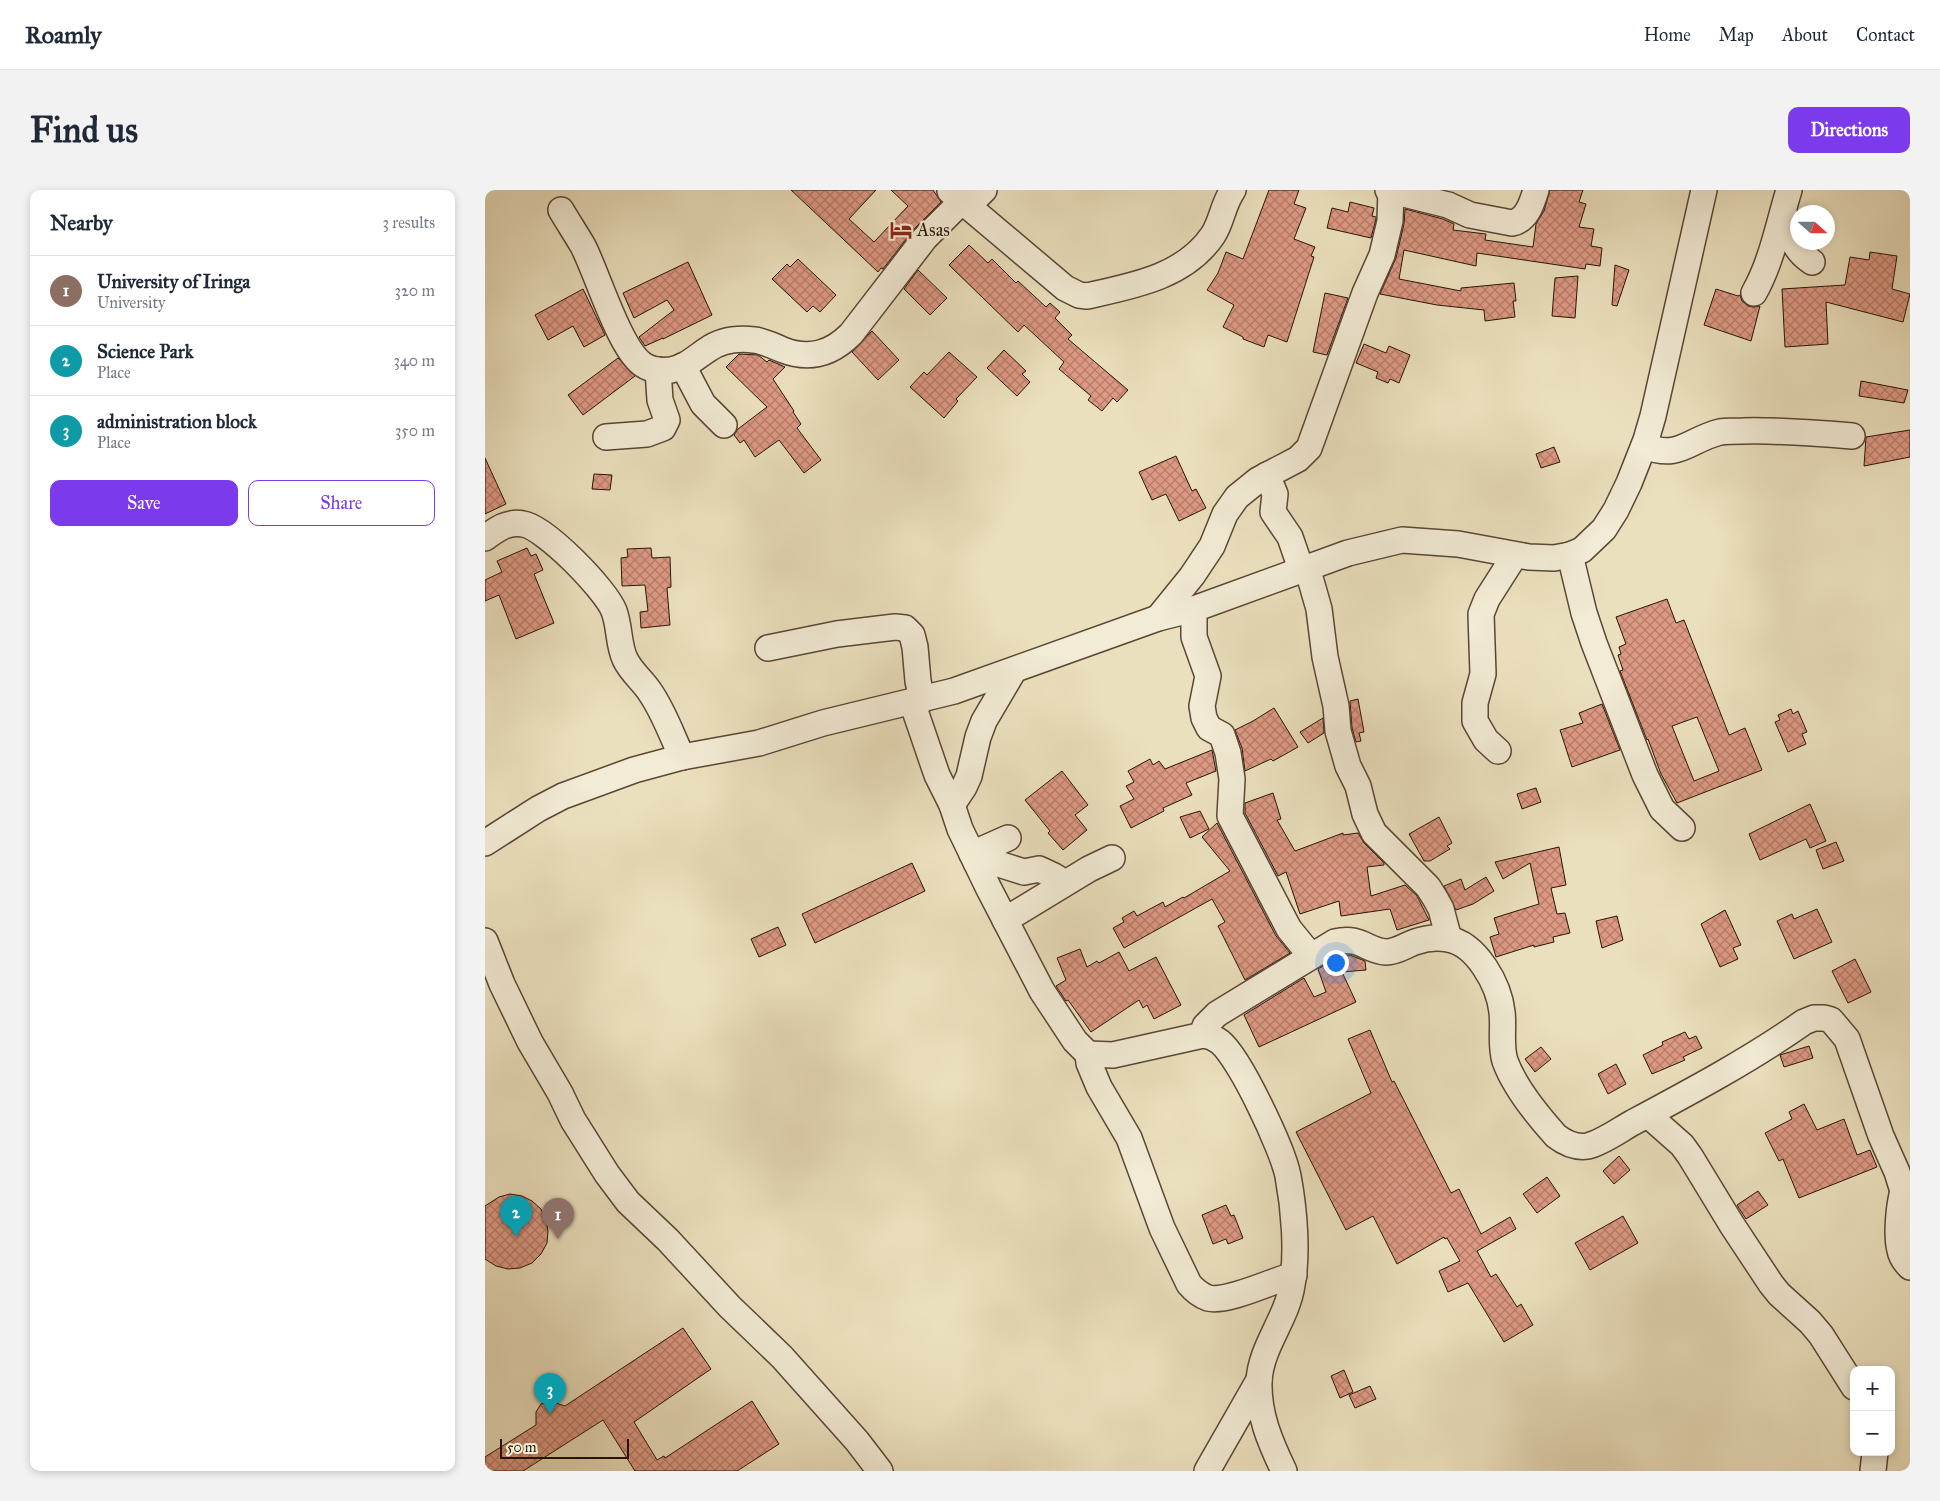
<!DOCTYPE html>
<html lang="en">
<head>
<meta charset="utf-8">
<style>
  body { margin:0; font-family:"IM FELL Great Primer",serif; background:#f2f2f3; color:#1f2937 }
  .controls { position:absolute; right:15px; bottom:15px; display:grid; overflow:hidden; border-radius:10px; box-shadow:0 2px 8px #0003 }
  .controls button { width:45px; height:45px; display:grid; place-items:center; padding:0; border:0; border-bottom:1px solid #e0e1e3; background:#fff; color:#1f2937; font:25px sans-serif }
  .compass { position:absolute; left:1305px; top:15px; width:45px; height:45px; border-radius:50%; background:#fff; box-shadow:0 2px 8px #0003; rotate:111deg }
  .scale { position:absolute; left:15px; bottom:12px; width:129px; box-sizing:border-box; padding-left:5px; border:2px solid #291406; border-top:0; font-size:14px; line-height:18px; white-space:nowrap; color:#291406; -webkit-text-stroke:4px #f2ebd5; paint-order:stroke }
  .you { position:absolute; left:850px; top:772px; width:18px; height:18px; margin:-12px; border:4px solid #fff; border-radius:50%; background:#1a73e8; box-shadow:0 0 0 8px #1a73e833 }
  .badge { display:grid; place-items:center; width:32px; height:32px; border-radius:50%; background:#7c3aed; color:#fff; font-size:16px; font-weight:700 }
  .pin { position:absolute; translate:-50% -41px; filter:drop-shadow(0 1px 2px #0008) }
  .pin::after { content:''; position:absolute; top:26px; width:18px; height:15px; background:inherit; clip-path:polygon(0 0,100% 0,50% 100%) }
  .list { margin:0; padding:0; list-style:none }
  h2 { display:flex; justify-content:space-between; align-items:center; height:65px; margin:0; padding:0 20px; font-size:21px }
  h2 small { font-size:16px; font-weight:400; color:#747a83 }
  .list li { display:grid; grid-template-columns:32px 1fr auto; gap:15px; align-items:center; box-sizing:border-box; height:70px; padding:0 20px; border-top:1px solid #e0e1e3 }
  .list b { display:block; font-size:19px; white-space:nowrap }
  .list p { margin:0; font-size:16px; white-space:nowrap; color:#747a83 }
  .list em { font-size:16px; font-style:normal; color:#747a83 }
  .actions { display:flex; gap:10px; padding:15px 20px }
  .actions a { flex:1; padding:11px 0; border:1px solid #7c3aed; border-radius:10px; text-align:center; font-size:18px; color:#7c3aed }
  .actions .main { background:#7c3aed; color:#fff }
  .map { position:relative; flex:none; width:1425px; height:1281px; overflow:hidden; border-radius:10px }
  header { display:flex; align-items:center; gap:30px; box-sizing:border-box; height:70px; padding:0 25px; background:#fff; border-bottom:1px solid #e0e1e3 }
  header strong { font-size:24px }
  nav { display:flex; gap:28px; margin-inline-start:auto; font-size:18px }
  .intro { display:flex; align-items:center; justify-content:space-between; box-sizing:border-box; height:120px; padding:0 30px }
  h1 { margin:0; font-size:35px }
  .button { padding:12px 22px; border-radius:10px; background:#7c3aed; color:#fff; font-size:18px; font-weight:700 }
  main { display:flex; gap:30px; padding:0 30px }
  aside { flex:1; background:#fff; border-radius:10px; box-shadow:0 2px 8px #0003 }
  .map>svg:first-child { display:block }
  .building { fill:url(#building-cross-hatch); stroke:#291406; fill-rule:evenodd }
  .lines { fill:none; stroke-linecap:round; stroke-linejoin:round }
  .minor-casing { stroke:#5a4734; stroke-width:28 }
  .minor { stroke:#f2ebd5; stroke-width:25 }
  .labels { text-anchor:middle; stroke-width:5; stroke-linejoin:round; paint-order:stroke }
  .poi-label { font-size:18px; fill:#291406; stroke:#f2ebd5; text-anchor:start }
</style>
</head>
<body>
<header>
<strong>Roamly</strong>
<nav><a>Home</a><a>Map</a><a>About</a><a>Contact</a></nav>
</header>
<div class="intro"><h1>Find us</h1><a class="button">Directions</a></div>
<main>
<aside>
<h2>Nearby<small>3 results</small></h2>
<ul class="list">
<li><span class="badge" style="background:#8d6e63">1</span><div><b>University of Iringa</b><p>University</p></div><em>320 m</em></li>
<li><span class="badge" style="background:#0f9aa8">2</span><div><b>Science Park</b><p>Place</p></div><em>340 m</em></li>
<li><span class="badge" style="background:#0f9aa8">3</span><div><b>administration block</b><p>Place</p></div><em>350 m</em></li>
</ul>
<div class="actions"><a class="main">Save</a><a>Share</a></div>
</aside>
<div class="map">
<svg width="1425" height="1281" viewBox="0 0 1425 1281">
  <defs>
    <pattern id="building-cross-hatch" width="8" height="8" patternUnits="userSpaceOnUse" patternTransform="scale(1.25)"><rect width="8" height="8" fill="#de9984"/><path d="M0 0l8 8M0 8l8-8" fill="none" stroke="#b47c6a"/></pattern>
  </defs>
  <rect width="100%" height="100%" fill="#ebe0be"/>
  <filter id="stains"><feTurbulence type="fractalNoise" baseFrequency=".004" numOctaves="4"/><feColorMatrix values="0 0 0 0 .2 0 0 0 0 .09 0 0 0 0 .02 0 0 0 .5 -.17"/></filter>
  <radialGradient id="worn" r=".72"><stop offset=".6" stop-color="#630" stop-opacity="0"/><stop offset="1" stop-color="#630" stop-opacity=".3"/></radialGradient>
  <g class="building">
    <path d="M 306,0 L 391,0 L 364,29 L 389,52 L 423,16 L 406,0 L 448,0 L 456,12 L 429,39 L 398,79 L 396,78 L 393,82 Z"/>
    <path d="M 784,0 L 814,0 L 809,14 L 821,18 L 809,49 L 830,57 L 826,66 L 829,67 L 802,152 L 783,145 L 779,157 L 758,149 L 758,147 L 738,137 L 749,115 L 722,100 L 733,83 L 741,62 L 758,69 Z"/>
    <path d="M 1065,0 L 1098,0 L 1094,12 L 1101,14 L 1094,37 L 1109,39 L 1106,56 L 1117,58 L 1115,76 L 1101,74 L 1100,79 L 992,63 L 991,76 L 919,60 L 914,89 L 976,101 L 976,98 L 1029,93 L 1031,111 L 1028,111 L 1030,127 L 1000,131 L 999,120 L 952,115 L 895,104 L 911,68 L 919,34 L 920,19 L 958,29 L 969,34 L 968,40 L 1001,44 L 1000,50 L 1048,57 L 1051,34 L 1059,21 Z"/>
    <path d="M 865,12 L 889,18 L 887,26 L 891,27 L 891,29 L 886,48 L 842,38 L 847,18 L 863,22 Z"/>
    <path d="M 484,55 L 503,73 L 507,69 L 531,93 L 533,91 L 561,117 L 565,113 L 575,122 L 570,128 L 587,145 L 583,149 L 643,200 L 632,212 L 628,208 L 617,221 L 603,210 L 606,206 L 574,179 L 579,172 L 539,135 L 533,142 L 464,75 Z"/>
    <path d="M 1385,62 L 1412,66 L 1407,99 L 1425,104 L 1418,132 L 1341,112 L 1343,154 L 1300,157 L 1297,99 L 1360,95 L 1365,67 L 1384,70 Z"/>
    <path d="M 313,69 L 351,105 L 335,122 L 328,116 L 322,122 L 287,89 L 302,74 L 305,77 Z"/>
    <path d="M 203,72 L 227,125 L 178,149 L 178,148 L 160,156 L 154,147 L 189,120 L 182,110 L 149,128 L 138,103 Z"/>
    <path d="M 1130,75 L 1144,80 L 1132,116 L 1127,115 Z"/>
    <path d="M 433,80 L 462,108 L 445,125 L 419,99 Z"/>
    <path d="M 1093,86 L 1090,128 L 1067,126 L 1070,88 Z"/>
    <path d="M 98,99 L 120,145 L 99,157 L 88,136 L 63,150 L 50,125 Z"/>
    <path d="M 1231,99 L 1253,106 L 1255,105 L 1257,111 L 1263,116 L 1269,117 L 1275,116 L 1266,151 L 1219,135 Z"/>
    <path d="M 840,103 L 863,108 L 842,165 L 828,162 Z"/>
    <path d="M 387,141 L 414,170 L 393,190 L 367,162 Z"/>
    <path d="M 879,154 L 901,163 L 904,156 L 925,165 L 914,193 L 905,189 L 903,193 L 891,188 L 893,182 L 871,173 Z"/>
    <path d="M 519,160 L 541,181 L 537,184 L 545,192 L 532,206 L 502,178 Z"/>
    <path d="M 464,162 L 492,187 L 471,209 L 473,211 L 459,228 L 425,197 L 439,182 L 442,185 Z"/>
    <path d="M 254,164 L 273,165 L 282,172 L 284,170 L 300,177 L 288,189 L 309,221 L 308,222 L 316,234 L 312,238 L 336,270 L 319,283 L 294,250 L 270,267 L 259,250 L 255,253 L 249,245 L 253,239 L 282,217 L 241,177 Z"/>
    <path d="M 133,168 L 150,186 L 98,225 L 83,205 Z"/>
    <path d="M 1376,191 L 1423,200 L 1419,213 L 1374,206 Z"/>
    <path d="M 1425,240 L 1425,267 L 1379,276 L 1381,247 Z"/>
    <path d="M 1069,257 L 1075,272 L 1056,278 L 1051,264 Z"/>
    <path d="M 691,266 L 707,301 L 711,299 L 721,318 L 694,331 L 681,304 L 667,310 L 654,282 Z"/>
    <path d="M 0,268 L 21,314 L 0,324 Z"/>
    <path d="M 109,284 L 127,285 L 125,300 L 107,299 Z"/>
    <path d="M 42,358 L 46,366 L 51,364 L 58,380 L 49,384 L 69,433 L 31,449 L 14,405 L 0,411 L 0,390 L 17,382 L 12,371 Z"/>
    <path d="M 166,358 L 167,368 L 185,367 L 186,397 L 182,398 L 185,435 L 156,438 L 155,422 L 163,421 L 160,395 L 137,396 L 136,368 L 143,367 L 142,359 Z"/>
    <path d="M 1182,409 L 1191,433 L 1199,430 L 1244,545 L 1260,538 L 1277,580 L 1192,613 L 1176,584 L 1163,549 L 1162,550 L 1135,481 L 1138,480 L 1133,465 L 1136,464 L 1134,457 L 1141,454 L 1131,427 ZM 1212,527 L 1234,581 L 1209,591 L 1187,536 Z"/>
    <path d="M 873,509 L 879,542 L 874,543 L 876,551 L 871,552 L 867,538 L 865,511 Z"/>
    <path d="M 1117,514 L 1135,560 L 1087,577 L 1075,540 L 1098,533 L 1094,523 Z"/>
    <path d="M 789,518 L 813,557 L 788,571 L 786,569 L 760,581 L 757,558 L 750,540 L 768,531 Z"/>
    <path d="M 1306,519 L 1308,524 L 1313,521 L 1322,542 L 1317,544 L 1321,554 L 1303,562 L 1290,532 L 1295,530 L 1293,525 Z"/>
    <path d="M 838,528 L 839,543 L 823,553 L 815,542 Z"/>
    <path d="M 727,560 L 731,581 L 701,593 L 707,605 L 678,618 L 679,621 L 646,638 L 635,616 L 649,609 L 641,596 L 649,592 L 643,581 L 665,569 L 668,575 L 674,571 L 680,579 Z"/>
    <path d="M 577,581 L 603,615 L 590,625 L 602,640 L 578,660 L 563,643 L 565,641 L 540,610 Z"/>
    <path d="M 1051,598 L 1056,612 L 1037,619 L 1032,604 Z"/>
    <path d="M 788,603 L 796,629 L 792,630 L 810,661 L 858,643 L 858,645 L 873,643 L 879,653 L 899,673 L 899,675 L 882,677 L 886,706 L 920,695 L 932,706 L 944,730 L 912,740 L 905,719 L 856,726 L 854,711 L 815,724 L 801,682 L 793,686 L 760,623 L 760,613 Z"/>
    <path d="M 1325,614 L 1341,651 L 1325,658 L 1321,649 L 1275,670 L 1264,644 Z"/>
    <path d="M 715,621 L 724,639 L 705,648 L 695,627 Z"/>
    <path d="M 954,627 L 967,653 L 962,656 L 965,659 L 945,671 L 939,671 L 924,644 Z"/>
    <path d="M 732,633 L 791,746 L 805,763 L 760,790 L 733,736 L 740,732 L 727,709 L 639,758 L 628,738 L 639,732 L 637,728 L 649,721 L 652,726 L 678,712 L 680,717 L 698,707 L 699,708 L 745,681 L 717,647 Z"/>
    <path d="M 1351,652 L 1359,671 L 1338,679 L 1331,660 Z"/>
    <path d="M 1074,657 L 1081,695 L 1066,698 L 1072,724 L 1080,723 L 1085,743 L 1068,747 L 1069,752 L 1049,757 L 1049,755 L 1011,767 L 1005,747 L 1014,744 L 1009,728 L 1054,714 L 1045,673 L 1018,689 L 1010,672 Z"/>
    <path d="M 427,673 L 440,701 L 330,753 L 317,724 Z"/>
    <path d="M 1001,687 L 1009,701 L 988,714 L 971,720 L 959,696 L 976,689 L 980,700 Z"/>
    <path d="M 1332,719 L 1347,752 L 1309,769 L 1292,731 L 1307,724 L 1309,729 Z"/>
    <path d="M 1240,720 L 1256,755 L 1248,758 L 1253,769 L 1235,777 L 1216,734 Z"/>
    <path d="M 1132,726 L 1138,750 L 1117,758 L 1111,731 Z"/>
    <path d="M 293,737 L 301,755 L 274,767 L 266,749 Z"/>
    <path d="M 595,759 L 602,777 L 612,771 L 614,773 L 634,762 L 644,781 L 671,767 L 696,815 L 669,829 L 662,815 L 658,818 L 654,810 L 606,842 L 583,810 L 581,811 L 571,796 L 581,790 L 572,768 Z"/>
    <path d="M 865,765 L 880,771 L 881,780 L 857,782 L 871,812 L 774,857 L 759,825 L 819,788 L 829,807 L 841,802 L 833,779 L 855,766 Z"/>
    <path d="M 1370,769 L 1386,802 L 1363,813 L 1347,781 Z"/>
    <path d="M 885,840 L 907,892 L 909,891 L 966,1003 L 974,999 L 996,1044 L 1025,1027 L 1031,1039 L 992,1061 L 1006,1087 L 1011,1084 L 1032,1117 L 1036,1114 L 1048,1135 L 1019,1152 L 983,1093 L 963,1102 L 954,1081 L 975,1071 L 962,1048 L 960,1049 L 959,1047 L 912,1074 L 888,1026 L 861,1040 L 811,942 L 886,903 L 863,849 Z"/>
    <path d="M 1200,842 L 1204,849 L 1211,846 L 1217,858 L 1198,867 L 1200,870 L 1167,884 L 1158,865 L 1178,855 L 1177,852 Z"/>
    <path d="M 1324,856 L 1328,868 L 1299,877 L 1295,865 Z"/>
    <path d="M 1056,857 L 1066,869 L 1050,882 L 1040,869 Z"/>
    <path d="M 1131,874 L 1141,894 L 1123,904 L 1113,884 Z"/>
    <path d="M 1319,914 L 1332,940 L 1359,929 L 1372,965 L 1385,960 L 1392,977 L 1314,1008 L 1298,969 L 1294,971 L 1280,943 L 1307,929 L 1304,922 Z"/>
    <path d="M 1134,966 L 1145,980 L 1129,994 L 1118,981 Z"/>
    <path d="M 1062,987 L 1075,1006 L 1052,1023 L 1038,1004 Z"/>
    <path d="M 1273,1001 L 1283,1015 L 1261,1029 L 1252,1015 Z"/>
    <path d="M 25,1004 L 37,1006 L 47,1011 L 56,1019 L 61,1030 L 63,1041 L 62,1053 L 56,1064 L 47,1073 L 35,1078 L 23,1079 L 11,1076 L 0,1069 L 0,1016 L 14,1007 Z"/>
    <path d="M 741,1015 L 746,1026 L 749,1025 L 758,1048 L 743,1054 L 741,1049 L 728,1054 L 717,1025 Z"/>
    <path d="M 1138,1026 L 1153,1053 L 1105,1080 L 1090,1053 Z"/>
    <path d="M 198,1138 L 226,1179 L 149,1232 L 172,1270 L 179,1266 L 180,1268 L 267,1211 L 294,1254 L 252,1281 L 150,1281 L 118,1230 L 38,1281 L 0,1281 L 0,1267 L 51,1235 L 51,1222 L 56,1214 L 65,1211 L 80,1216 Z"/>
    <path d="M 859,1180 L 868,1202 L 855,1208 L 846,1186 Z"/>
    <path d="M 885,1196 L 891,1209 L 870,1218 L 864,1205 Z"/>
  </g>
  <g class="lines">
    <g class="minor-casing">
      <g id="minor">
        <path d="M 903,0 L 963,15 L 985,25 L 1027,33 C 1042,30 1047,13 1051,0"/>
        <path d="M 465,1 L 580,98 L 594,105 L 602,106 C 647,96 700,87 728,45 C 737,31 738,14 748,0"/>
        <path d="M 483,16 L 499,0"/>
        <path d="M 76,20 C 83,32 91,44 98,56 C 112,83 134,157 157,174 C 165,180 177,181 186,180 C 201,177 210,168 222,160 C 236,150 252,148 269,150 C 279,151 288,156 298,160 C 324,170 346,164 366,144 L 440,48 L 477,11"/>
        <path d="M 1299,22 C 1305,43 1307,59 1327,72"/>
        <path d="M 1269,103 C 1287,71 1293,36 1304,0"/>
        <path d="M 198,176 L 218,214 L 239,235"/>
        <path d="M 121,247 L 162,244 L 178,238 L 182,230 L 175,210 L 173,180"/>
        <path d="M 1159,256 C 1195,270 1203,250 1235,242 C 1243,241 1251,241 1258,241 C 1294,240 1331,243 1367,246"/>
        <path d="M 782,285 L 790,304 L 788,322 L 805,347 L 816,379"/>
        <path d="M 0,348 C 12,339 23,331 38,334 C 60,337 121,400 129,421 C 135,437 133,454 140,469 C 146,482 158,491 165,502 C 179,522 187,546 197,567"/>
        <path d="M 1085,365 L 1099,423 L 1109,453 L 1160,585 L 1177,619 L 1197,638"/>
        <path d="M 822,377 L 834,419 L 840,467 L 851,516 L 853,541 L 863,576 L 873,596 L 880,624 L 889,643 L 943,697 L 950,708 L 956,719 L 964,749"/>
        <path d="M 709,419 L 709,447 L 723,486 L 717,516 L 719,528 L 724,538 L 737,545 L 743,563 L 747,589 L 745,626 L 804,739 L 826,766"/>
        <path d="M 673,428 L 707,386 L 727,356 L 740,324 L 752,307 L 773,290 L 813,269 L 824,258 L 880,103 L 897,65 L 905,31 L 906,0"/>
        <path d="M 283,458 L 352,444 L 410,437 L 420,438 L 427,445 L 430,457 L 433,491 L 437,510"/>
        <path d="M 427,512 L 452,585 L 467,615 L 475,639 L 503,697 L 557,801 L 590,851 L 603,864 L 628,865 L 718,845 C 725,846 730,848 735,852 C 755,868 798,960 803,986 C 809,1018 813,1063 807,1095 C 802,1129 776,1156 774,1191 C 773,1224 785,1252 799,1281"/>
        <path d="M 1013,561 L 1001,550 L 990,531 L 990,513 L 998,484 L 996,424 L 1002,409 L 1030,365"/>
        <path d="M 467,615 L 479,597 L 484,586 L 493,547 L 499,531 L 529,480"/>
        <path d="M 0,653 L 53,619 L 78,606 L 149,580 L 197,567 L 274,553 L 338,533 L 469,501 L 673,428 L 709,419 L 863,363 L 917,350 L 973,354 L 1044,367 L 1069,368 L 1085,365 L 1097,360 L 1119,339 L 1131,320 L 1144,293 L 1161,250 L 1168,226 L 1219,0"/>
        <path d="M 487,664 L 523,648"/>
        <path d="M 491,672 L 504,671 L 539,682 L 554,679 L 569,686 L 580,693"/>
        <path d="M 520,730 L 604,679 L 627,668"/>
        <path d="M 0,751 L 17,794 L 45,852 L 75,903 L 88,930 L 122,984 L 143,1012 L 183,1050 L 245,1117 L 297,1167 L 372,1251 L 395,1281"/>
        <path d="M 718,845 L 720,836 L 732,824 L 850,752 C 877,746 881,761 901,762 C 912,762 921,755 930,752 C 941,748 952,747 963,749 C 992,754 1014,795 1017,822 C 1019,838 1015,855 1020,871 C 1029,896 1053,926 1071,946 C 1080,953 1090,958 1103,956 C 1118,952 1133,941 1147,933 C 1205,902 1265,870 1319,832 L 1329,828 L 1339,828 L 1346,830 L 1362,849 L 1396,946 L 1412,982 L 1418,1001 L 1425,1006"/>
        <path d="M 603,864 L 604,873 L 614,897 L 644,948 L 677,1038 L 704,1094 C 709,1100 715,1105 723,1108 C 743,1113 788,1090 809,1085"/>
        <path d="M 1163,925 L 1197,955 L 1205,966 L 1247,1035 L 1286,1094 L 1294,1104 L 1325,1132 L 1336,1145 L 1369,1197"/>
        <path d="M 1418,1001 C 1414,1015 1411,1046 1415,1060 C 1416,1067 1420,1072 1425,1077"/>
        <path d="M 722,1281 L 774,1190"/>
        <path d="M 1388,1281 L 1390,1262"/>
      </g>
    </g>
    <use href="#minor" class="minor"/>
  </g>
  <defs>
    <g id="hotel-bare" transform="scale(1.725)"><path d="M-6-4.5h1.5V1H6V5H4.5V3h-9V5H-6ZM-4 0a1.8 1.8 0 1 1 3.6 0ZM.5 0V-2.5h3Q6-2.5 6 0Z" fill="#8f2418" stroke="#f2ebd5" stroke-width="2.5" paint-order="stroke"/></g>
  </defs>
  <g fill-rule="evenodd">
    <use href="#hotel-bare" x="416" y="40"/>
  </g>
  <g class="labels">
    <g class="poi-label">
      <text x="432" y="46">Asas</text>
    </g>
  </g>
  <rect width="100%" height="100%" filter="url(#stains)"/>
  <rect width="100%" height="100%" fill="url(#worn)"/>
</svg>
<div class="controls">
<button>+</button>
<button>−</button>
</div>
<svg class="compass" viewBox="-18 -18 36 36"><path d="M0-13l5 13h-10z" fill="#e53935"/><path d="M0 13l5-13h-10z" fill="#747a83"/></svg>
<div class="scale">50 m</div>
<div class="you"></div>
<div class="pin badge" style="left:73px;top:1049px;background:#8d6e63">1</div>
<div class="pin badge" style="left:31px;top:1047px;background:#0f9aa8">2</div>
<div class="pin badge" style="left:65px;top:1224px;background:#0f9aa8">3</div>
</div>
</main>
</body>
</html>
